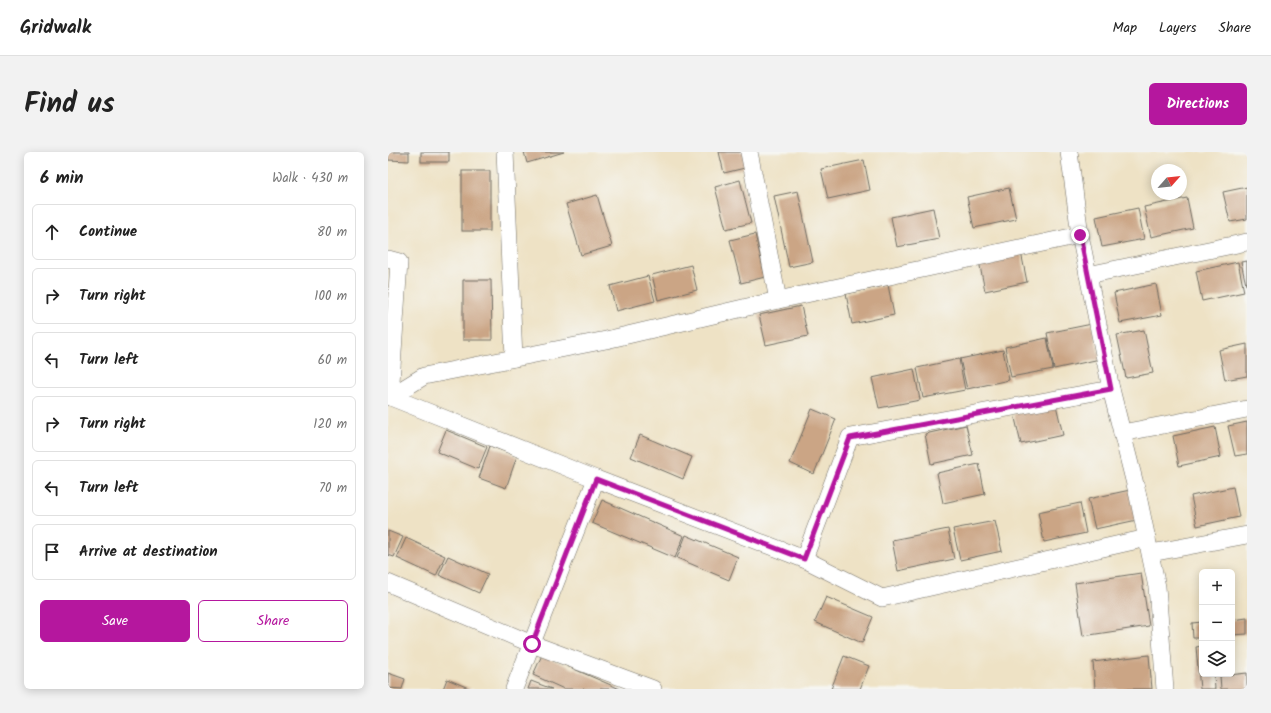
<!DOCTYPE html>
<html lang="en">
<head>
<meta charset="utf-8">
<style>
  body { margin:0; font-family:Kalam,sans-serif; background:#f2f2f2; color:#222 }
  .controls { position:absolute; right:12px; bottom:12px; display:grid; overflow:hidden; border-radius:6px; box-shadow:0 2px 10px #0003 }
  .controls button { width:36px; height:36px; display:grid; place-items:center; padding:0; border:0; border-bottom:1px solid #e0e0e0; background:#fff; color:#222; font:20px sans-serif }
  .compass { position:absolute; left:763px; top:12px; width:36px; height:36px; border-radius:50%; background:#fff; box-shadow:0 2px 10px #0003; rotate:63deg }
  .stop { position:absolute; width:12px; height:12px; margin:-9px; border:3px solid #b5179e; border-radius:50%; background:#fff }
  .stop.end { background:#b5179e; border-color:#fff; box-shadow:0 1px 4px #0008 }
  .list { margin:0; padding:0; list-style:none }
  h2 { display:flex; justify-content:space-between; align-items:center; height:52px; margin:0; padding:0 16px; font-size:17px }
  h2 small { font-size:13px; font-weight:400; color:#767676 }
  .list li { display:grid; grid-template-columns:26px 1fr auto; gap:12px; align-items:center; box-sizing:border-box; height:56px; margin:0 8px 8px; padding:0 8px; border:1px solid #e0e0e0; border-radius:6px }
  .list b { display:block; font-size:15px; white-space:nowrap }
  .list em { font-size:13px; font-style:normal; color:#767676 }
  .actions { display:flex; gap:8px; padding:12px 16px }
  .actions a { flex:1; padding:9px 0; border:1px solid #b5179e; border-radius:6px; text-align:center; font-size:14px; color:#b5179e }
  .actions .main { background:#b5179e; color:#fff }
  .icon { flex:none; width:22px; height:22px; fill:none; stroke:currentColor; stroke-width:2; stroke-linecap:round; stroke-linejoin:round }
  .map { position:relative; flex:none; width:859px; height:537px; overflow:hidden; border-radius:6px }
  header { display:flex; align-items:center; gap:24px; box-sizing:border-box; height:56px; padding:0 20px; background:#fff; border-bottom:1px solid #e0e0e0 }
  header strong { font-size:19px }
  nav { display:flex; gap:22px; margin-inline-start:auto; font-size:14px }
  .intro { display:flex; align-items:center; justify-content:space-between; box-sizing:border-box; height:96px; padding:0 24px }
  h1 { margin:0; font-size:28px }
  .button { padding:10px 18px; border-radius:6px; background:#b5179e; color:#fff; font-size:14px; font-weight:700 }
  main { display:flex; gap:24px; padding:0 24px }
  aside { flex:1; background:#fff; border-radius:6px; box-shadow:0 2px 10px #0003 }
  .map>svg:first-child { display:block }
  .building { fill:#cba585 }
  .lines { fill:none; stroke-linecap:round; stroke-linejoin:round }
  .minor-casing { stroke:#6f6b61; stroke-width:18 }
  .minor { stroke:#fff; stroke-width:17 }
  .route { stroke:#b5179e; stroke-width:5 }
</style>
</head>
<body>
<header>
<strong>Gridwalk</strong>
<nav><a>Map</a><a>Layers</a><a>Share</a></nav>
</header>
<div class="intro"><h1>Find us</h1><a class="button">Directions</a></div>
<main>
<aside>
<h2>6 min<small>Walk · 430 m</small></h2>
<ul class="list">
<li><svg class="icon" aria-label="ahead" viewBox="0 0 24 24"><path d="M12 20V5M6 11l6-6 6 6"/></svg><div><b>Continue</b></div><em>80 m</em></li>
<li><svg class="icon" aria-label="right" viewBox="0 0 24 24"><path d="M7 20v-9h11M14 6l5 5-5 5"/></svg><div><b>Turn right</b></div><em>100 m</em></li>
<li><svg class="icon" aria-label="left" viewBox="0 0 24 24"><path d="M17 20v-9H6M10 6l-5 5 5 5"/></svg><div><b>Turn left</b></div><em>60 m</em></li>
<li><svg class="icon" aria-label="right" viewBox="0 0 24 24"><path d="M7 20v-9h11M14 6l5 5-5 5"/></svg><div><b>Turn right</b></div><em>120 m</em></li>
<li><svg class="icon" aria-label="left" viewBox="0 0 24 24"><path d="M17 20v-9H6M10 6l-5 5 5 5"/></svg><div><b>Turn left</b></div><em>70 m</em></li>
<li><svg class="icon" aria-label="arrive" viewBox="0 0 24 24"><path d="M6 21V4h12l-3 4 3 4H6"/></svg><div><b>Arrive at destination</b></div></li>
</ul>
<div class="actions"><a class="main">Save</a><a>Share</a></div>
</aside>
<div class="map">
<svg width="859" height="537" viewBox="0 0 859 537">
  <rect width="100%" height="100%" fill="#f6f6f2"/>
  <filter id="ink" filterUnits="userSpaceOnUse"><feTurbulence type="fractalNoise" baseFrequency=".025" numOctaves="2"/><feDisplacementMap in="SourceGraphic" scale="8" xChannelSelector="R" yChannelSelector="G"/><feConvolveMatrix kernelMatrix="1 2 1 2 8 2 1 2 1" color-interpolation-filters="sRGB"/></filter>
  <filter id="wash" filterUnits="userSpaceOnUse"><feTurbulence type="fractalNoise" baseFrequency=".012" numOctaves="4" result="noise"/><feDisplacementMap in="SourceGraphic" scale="16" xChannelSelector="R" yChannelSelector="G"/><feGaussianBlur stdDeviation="0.9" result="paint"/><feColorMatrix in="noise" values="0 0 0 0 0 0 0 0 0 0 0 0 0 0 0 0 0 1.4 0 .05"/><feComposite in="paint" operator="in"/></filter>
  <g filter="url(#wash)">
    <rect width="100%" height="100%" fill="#eee2c5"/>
    <g id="blocks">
      <g class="building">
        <path d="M 0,0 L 21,0 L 21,9 L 0,8 Z"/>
        <rect x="33" y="0" width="28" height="10"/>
        <path d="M 136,0 L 176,0 L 139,11 Z"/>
        <path d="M 331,0 L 357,0 L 361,15 L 336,21 Z"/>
        <path d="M 476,8 L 482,38 L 440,47 L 433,17 Z"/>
        <rect x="74" y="19" width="28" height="60"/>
        <path d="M 352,28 L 363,71 L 338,77 L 327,35 Z"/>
        <path d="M 859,35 L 859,67 L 842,70 L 835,40 Z"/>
        <path d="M 621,36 L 628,67 L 586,76 L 579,45 Z"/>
        <path d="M 410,39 L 425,110 L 401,115 L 386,44 Z"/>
        <path d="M 209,43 L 224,94 L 193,103 L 178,52 Z"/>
        <path d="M 799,46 L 805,76 L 763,85 L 756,55 Z"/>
        <path d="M 545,56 L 551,87 L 509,95 L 503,65 Z"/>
        <path d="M 750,56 L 756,87 L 714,95 L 708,65 Z"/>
        <path d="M 367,82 L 377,125 L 353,131 L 342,88 Z"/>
        <path d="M 633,100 L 639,130 L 597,139 L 591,109 Z"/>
        <path d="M 859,109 L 859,133 L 858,133 L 853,110 Z"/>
        <path d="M 850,110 L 856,140 L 814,149 L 808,119 Z"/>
        <path d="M 303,113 L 309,138 L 270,148 L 264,123 Z"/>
        <path d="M 260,124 L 267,149 L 228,159 L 222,134 Z"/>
        <path d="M 75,128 L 103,128 L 104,188 L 75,188 Z"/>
        <path d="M 768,132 L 774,163 L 732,171 L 726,141 Z"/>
        <path d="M 500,133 L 506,163 L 464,172 L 458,142 Z"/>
        <path d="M 413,154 L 420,184 L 378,193 L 371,163 Z"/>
        <path d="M 704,172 L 712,207 L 666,217 L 659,181 Z"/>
        <path d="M 756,178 L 765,221 L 738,226 L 729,183 Z"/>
        <path d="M 659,186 L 665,217 L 623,225 L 617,195 Z"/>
        <path d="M 859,192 L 859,224 L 837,228 L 831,198 Z"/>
        <path d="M 615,198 L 621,228 L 579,237 L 572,207 Z"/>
        <path d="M 571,207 L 577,238 L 535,246 L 529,216 Z"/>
        <path d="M 526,217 L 532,248 L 491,256 L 484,226 Z"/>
        <path d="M 668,253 L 675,283 L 633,292 L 626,262 Z"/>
        <path d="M 424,257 L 448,267 L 426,322 L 402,311 Z"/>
        <path d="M 859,270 L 859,302 L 847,304 L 840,274 Z"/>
        <path d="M 578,273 L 585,303 L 543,312 L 537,282 Z"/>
        <path d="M 827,275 L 833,305 L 791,314 L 785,284 Z"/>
        <path d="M 58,278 L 99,295 L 90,317 L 49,300 Z"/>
        <path d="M 252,283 L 304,305 L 295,327 L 243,305 Z"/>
        <path d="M 102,294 L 129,304 L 118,336 L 91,326 Z"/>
        <path d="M 591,312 L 597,342 L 555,351 L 549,321 Z"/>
        <path d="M 845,335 L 851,365 L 809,374 L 803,344 Z"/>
        <path d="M 742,338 L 749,368 L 707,377 L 700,347 Z"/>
        <path d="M 214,348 L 296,384 L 287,406 L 204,371 Z"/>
        <path d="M 692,351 L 698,381 L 656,390 L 650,360 Z"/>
        <path d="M 607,369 L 614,399 L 572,408 L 565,377 Z"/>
        <path d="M 560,377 L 566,407 L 510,419 L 504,388 Z"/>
        <path d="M 0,379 L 15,385 L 6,405 L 0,403 Z"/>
        <path d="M 298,383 L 350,405 L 341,428 L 289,406 Z"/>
        <path d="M 18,386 L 57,404 L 48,424 L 9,406 Z"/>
        <path d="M 60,404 L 100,422 L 91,441 L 51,423 Z"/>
        <path d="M 753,421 L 761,474 L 695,484 L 687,431 Z"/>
        <path d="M 438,445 L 485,465 L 474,491 L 427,470 Z"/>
        <path d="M 859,466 L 859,482 L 844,483 L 844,468 Z"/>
        <path d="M 814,470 L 814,486 L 805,486 L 804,471 Z"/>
        <path d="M 814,494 L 814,522 L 826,522 L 827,537 L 812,537 L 808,495 Z"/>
        <path d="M 154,503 L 195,521 L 232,537 L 176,537 L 145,523 Z"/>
        <path d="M 761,503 L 764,537 L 707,537 L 705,510 Z"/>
        <path d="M 456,504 L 481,514 L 472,537 L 443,537 Z"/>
        <path d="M 0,521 L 17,527 L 14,537 L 0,536 Z"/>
        <path d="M 859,521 L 859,537 L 833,537 L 832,524 Z"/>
        <path d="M 59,527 L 83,537 L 55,537 Z"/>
        <path d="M 143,529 L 164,537 L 140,537 Z"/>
      </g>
    </g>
  </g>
  <g filter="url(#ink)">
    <use href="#blocks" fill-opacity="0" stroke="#6f6b61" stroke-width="1"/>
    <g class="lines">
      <g class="minor-casing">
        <g id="minor">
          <path d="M 117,0 L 126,206"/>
          <path d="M 361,0 L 390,148"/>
          <path d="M 681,0 L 692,83 L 723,237 L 750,344 L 769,435 L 777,537"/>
          <path d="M 0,107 L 11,110 L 2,245"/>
          <path d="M 700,123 L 859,90"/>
          <path d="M 0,244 L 208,327 L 126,537"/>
          <path d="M 2,245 L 36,224 L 218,188 L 390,148 L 692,83"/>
          <path d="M 734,281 L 859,257"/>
          <path d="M 208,327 L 416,407 L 462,285 L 723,237"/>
          <path d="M 763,401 L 859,383"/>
          <path d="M 416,407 L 494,446 L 759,386"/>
          <path d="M 0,431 L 144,492 L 265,537"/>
        </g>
      </g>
      <use href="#minor" class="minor"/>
    </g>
  </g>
  <g class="lines" filter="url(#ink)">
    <path class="route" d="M 144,492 L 208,327 L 416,407 L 462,286 L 723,237 L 692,83"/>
  </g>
</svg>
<div class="controls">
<button>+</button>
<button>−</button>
<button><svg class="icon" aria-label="layers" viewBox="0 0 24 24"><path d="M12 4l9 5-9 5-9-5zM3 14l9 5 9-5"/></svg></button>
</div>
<svg class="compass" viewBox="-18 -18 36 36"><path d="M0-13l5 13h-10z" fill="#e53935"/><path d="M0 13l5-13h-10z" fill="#767676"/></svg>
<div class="stop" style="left:144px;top:492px"></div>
<div class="stop end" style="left:692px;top:83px"></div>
</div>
</main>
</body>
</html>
